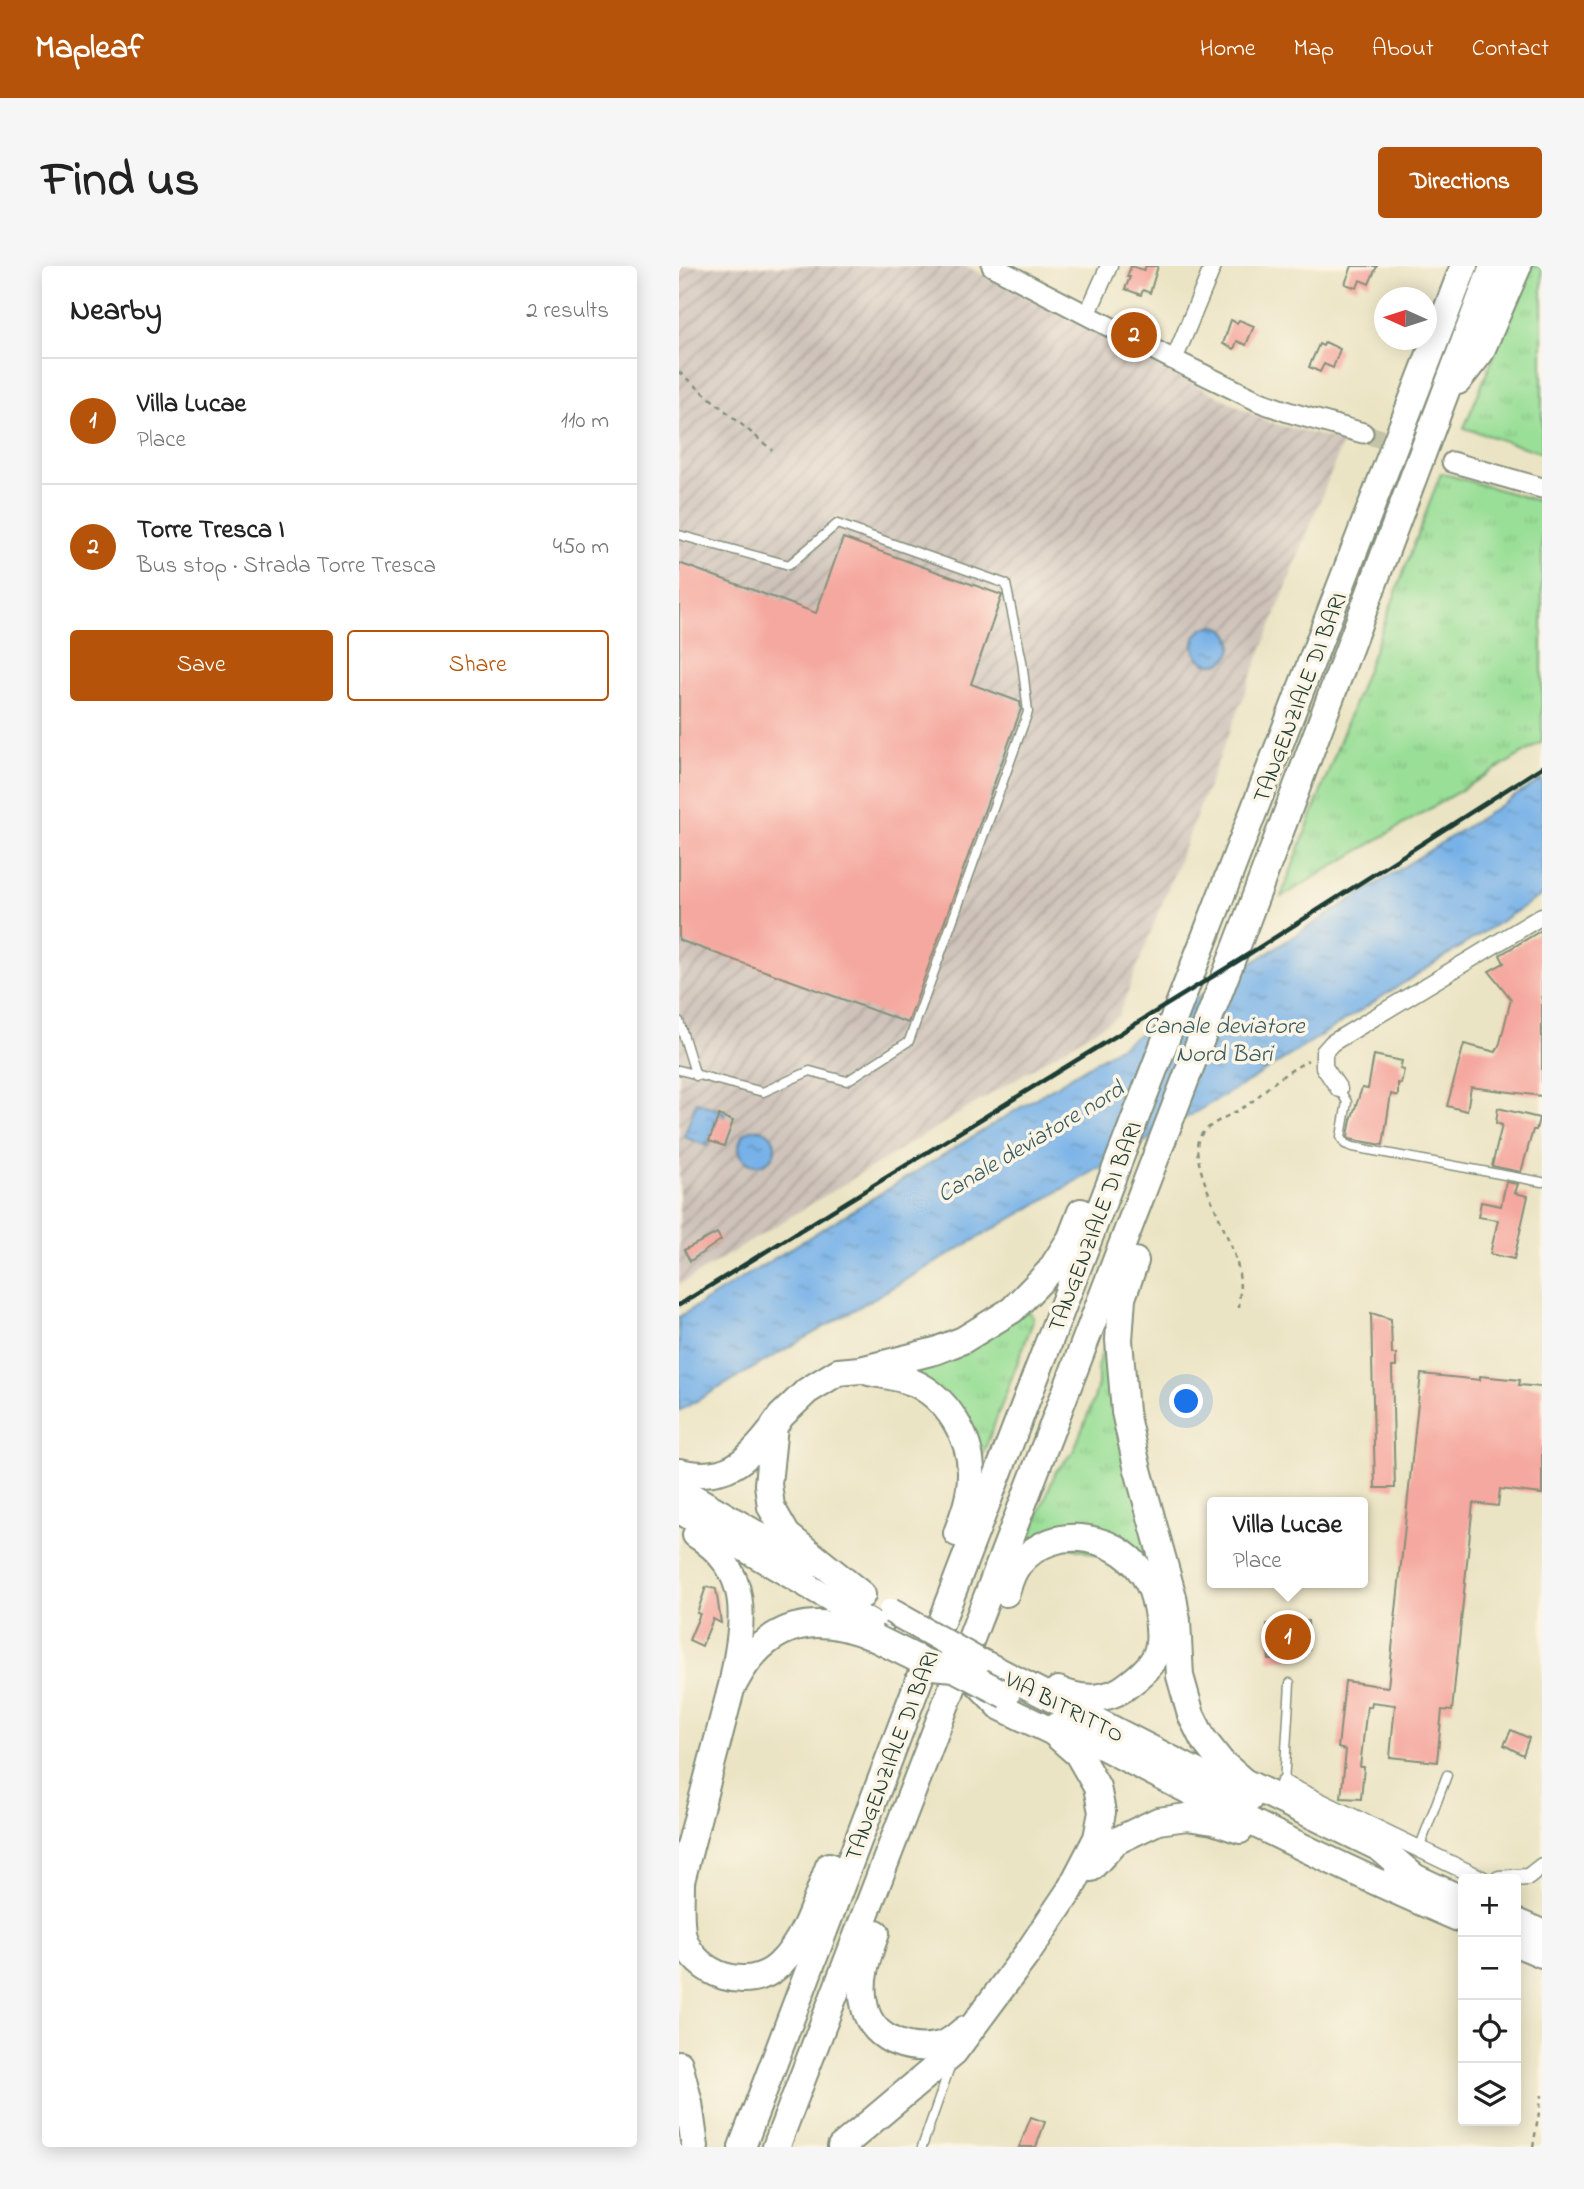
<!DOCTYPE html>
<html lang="en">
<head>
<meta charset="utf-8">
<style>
  body { margin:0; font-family:"Indie Flower",sans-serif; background:#f6f6f6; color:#222 }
  .controls { position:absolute; right:21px; bottom:21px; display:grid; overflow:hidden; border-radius:7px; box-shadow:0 4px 18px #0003 }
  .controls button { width:63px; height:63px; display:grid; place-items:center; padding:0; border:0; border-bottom:2px solid #e0e0e0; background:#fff; color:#222; font:35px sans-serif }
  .compass { position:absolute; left:695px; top:21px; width:63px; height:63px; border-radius:50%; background:#fff; box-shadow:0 4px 18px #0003; rotate:273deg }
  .you { position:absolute; left:508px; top:1136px; width:24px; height:24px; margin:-18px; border:5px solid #fff; border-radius:50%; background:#1a73e8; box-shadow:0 0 0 10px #1a73e833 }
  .badge { display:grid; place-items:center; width:46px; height:46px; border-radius:50%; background:#b45309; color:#fff; font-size:23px; font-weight:700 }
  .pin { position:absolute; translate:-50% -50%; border:4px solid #fff; box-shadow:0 2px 7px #0006 }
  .popup { position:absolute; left:528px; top:1231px; width:161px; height:91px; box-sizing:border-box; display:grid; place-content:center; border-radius:7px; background:#fff; filter:drop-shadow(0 2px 5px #0005); font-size:23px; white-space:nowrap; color:#767676 }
  .popup b { font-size:26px; color:#222 }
  .popup::after { content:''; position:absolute; left:50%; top:100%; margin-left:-14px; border:14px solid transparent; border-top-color:#fff }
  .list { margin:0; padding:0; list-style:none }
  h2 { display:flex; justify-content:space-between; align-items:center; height:91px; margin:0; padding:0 28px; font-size:30px }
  h2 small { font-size:23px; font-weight:400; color:#767676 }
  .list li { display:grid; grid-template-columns:46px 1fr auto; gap:21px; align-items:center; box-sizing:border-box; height:126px; padding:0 28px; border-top:2px solid #e0e0e0 }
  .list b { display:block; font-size:26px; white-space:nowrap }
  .list p { margin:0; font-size:23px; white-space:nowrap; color:#767676 }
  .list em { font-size:23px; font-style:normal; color:#767676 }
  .actions { display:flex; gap:14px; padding:21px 28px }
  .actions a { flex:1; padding:16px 0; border:2px solid #b45309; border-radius:7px; text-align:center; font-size:24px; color:#b45309 }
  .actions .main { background:#b45309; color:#fff }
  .icon { flex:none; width:38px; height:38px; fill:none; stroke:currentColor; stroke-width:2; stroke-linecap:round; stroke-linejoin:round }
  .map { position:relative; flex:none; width:863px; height:1881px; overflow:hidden; border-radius:7px }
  header { display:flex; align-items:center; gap:42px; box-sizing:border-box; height:98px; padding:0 35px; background:#b45309; color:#fff }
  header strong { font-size:33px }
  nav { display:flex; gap:38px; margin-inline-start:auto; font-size:24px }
  .intro { display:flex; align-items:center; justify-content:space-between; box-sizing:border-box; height:168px; padding:0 42px }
  h1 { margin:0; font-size:49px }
  .button { padding:18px 32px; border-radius:7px; background:#b45309; color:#fff; font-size:24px; font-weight:700 }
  main { display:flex; gap:42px; padding:0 42px }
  aside { flex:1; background:#fff; border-radius:7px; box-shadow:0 4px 18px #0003 }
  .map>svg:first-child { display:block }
  .industrial { fill:url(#industrial-furrows) }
  .grass { fill:url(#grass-tufts); stroke:#5c8e66; stroke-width:2 }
  .water { fill:url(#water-ripples); stroke:#4a778e; stroke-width:2 }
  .building { fill:#f5a89f }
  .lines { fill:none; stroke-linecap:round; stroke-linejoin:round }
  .tertiary-tunnel { stroke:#c2c3a7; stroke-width:19; stroke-dasharray:19 10; stroke-linecap:butt }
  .service-casing { stroke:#85907c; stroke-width:11 }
  .minor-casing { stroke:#85907c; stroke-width:19 }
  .tertiary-casing { stroke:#85907c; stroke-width:23 }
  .primary-casing { stroke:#85907c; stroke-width:28 }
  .trunk-casing { stroke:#85907c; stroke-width:30 }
  .path { stroke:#85907c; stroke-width:2.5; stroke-dasharray:5 5; stroke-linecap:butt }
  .service { stroke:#fff; stroke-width:8 }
  .minor { stroke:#fff; stroke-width:16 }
  .tertiary { stroke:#fff; stroke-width:19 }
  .primary { stroke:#fff; stroke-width:24 }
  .trunk { stroke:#fff; stroke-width:26 }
  .rail { stroke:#1f3d34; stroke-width:4.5 }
  .primary-bridge-casing { stroke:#85907c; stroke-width:28; stroke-linecap:butt }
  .trunk-bridge-casing { stroke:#85907c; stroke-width:30; stroke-linecap:butt }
  .primary-bridge { stroke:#fff; stroke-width:24 }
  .trunk-bridge { stroke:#fff; stroke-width:26 }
  .labels { text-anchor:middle; stroke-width:7; stroke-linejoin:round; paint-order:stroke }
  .street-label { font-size:23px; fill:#1f3d34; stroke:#fcf5e5 }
  .water-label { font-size:24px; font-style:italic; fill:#355a61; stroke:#fcf5e5 }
</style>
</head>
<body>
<header>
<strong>Mapleaf</strong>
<nav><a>Home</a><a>Map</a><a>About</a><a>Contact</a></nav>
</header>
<div class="intro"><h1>Find us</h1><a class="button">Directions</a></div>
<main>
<aside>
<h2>Nearby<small>2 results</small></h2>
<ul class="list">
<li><span class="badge">1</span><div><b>Villa Lucae</b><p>Place</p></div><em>110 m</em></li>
<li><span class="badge">2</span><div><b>Torre Tresca I</b><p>Bus stop · Strada Torre Tresca</p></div><em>450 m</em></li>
</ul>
<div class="actions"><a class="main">Save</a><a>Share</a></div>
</aside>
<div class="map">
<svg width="863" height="1881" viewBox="0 0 863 1881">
  <defs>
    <pattern id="industrial-furrows" width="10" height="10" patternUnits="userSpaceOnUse" patternTransform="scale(1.75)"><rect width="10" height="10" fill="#cec2b9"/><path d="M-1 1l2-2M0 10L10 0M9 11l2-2" fill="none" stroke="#a79f97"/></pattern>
    <pattern id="grass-tufts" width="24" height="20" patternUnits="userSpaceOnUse" patternTransform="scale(1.75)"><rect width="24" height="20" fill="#9adf97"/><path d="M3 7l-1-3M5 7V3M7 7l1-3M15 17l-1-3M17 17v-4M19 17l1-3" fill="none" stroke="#84c083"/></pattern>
    <pattern id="water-ripples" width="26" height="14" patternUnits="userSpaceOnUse" patternTransform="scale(1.75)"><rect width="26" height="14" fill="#76b1e8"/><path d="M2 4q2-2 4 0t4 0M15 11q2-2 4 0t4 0" fill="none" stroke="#6091bd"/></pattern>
  </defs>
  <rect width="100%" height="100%" fill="#fcf5e5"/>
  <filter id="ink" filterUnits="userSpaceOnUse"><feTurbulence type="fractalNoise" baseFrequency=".0143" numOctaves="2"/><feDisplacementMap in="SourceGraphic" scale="14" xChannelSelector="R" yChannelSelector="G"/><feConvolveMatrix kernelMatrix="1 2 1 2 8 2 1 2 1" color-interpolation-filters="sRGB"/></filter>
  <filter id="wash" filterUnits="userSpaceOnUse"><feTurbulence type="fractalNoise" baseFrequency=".00686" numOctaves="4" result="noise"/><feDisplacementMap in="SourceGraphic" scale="28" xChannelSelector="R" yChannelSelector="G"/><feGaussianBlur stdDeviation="1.57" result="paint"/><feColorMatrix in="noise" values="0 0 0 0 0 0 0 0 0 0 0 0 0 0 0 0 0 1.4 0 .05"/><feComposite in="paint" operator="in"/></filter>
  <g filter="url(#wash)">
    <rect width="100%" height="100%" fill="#ebe4c4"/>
    <path class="industrial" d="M 0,0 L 287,0 L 589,156 L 664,176 L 439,750 L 0,1019 Z"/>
    <g class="grass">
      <path d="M 852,0 L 863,0 L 863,187 L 785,162 Z"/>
      <path d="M 762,207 L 863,236 L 863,476 L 602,631 Z"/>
      <path d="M 350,1045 L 354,1052 L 353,1058 L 301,1196 L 238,1109 L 236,1102 Z"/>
      <path d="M 431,1066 L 480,1313 L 470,1302 L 351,1271 L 377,1205 L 394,1186 L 415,1133 L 419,1118 L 419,1098 Z"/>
    </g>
    <g class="water">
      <circle cx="534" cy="379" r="19"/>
      <path d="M 863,513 L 863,629 L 572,814 L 0,1145 L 0,1051 L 445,778 Z"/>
      <path d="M 17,836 L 46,846 L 45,851 L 40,850 L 28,880 L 5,871 Z"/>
      <circle cx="78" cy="881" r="18"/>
    </g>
    <g id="blocks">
      <g class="building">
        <path d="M 452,0 L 465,4 L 467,0 L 479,0 L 471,27 L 464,24 L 462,29 L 446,23 L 451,11 L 448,11 Z"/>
        <path d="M 673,0 L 698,0 L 690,18 L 681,14 L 678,22 L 666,18 Z"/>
        <path d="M 552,54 L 558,57 L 560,54 L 575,60 L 567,79 L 558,75 L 555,83 L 544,78 Z"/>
        <path d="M 646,76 L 661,83 L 654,102 L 645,98 L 641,106 L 630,101 L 640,78 L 644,80 Z"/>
        <path d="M 164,272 L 323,329 L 292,418 L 341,436 L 342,443 L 229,757 L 0,674 L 0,297 L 137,347 Z"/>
        <path d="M 863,664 L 863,830 L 792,821 L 788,845 L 768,840 L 785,778 L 817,786 L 821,777 L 832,733 L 810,705 L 825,697 L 821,689 Z"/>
        <path d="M 695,789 L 723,795 L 721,803 L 725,804 L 722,818 L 719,817 L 719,830 L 712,828 L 704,879 L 670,873 L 669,870 L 672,854 L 683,822 L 689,823 Z"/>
        <path d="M 819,842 L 860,852 L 857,864 L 854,864 L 842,906 L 813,900 L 823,859 L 817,857 Z"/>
        <path d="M 40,849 L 54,855 L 45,880 L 30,875 Z"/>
        <path d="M 827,916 L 839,918 L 836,927 L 849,930 L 835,993 L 811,988 L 819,954 L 799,951 L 802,936 L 822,940 Z"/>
        <path d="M 38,967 L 42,974 L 11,995 L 5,984 Z"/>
        <path d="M 692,1047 L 712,1053 L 713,1088 L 717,1088 L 717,1101 L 713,1101 L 716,1222 L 696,1222 Z"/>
        <path d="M 742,1108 L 801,1114 L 801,1110 L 841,1114 L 840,1119 L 863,1121 L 863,1228 L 821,1223 L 819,1240 L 794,1237 L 773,1445 L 763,1444 L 758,1496 L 711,1491 L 716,1439 L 693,1436 L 692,1441 L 688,1440 L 681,1501 L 685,1501 L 682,1533 L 662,1532 L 667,1484 L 659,1482 L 666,1415 L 709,1421 Z"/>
        <path d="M 27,1321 L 37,1323 L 42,1357 L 34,1353 L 23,1380 L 10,1374 L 21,1348 L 18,1347 Z"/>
        <path d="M 616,1351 L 616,1356 L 629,1355 L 630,1384 L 621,1385 L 615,1393 L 590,1394 L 588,1358 L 595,1358 L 595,1352 Z"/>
        <path d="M 832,1464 L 850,1472 L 844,1489 L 825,1479 Z"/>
        <path d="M 352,1851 L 366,1856 L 357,1881 L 340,1881 Z"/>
      </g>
    </g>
  </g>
  <g filter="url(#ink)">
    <use href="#blocks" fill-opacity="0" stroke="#85907c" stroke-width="2"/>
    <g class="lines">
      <path class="tertiary-tunnel" d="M 684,167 L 773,196"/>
      <g class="service-casing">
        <g id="service">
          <path d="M 0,269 L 110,299 L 158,258 L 327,318 L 343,395 L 349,446 L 230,775 L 168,815 L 131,805 L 84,826 L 0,804"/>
          <path d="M 0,755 L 17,810"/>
          <path d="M 660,823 L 668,836 L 662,871 L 666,878 L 674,881 L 863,916"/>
          <path d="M 605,1518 L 611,1417"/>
          <path d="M 740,1583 L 768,1509"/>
          <path d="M 243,1881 L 272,1798"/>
        </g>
      </g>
      <g class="minor-casing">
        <g id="minor">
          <path d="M 408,49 L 430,0"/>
          <path d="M 495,94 L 534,0"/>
          <path d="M 660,823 L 645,801 L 645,786 L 653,777 L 863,650"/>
          <path d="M 605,1518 L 803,1613"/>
          <path d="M 820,1613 L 849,1611 L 863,1600"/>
        </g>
      </g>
      <g class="tertiary-casing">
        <g id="tertiary">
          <path d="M 313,0 L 495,94 L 581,136 L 609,146 L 684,167"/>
          <path d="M 773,196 L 863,222"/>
        </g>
      </g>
      <g class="primary-casing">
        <g id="primary">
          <path d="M 0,1205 C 47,1216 68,1196 95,1160"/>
          <path d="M 0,1222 L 132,1299"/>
          <path d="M 0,1245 L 201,1362"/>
          <path d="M 16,1269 C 77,1307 63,1360 52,1420"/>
        </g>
      </g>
      <g class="trunk-casing">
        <g id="trunk">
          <path d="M 779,115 L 801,87 L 839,0"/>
          <path d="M 456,995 L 443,1032 L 440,1074 L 446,1146 L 458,1200 L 494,1331 L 498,1355 L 501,1410 L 512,1449 L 524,1473 L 542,1496 L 565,1516 L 701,1582 L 735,1611"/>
          <path d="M 190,1106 C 204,1109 220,1111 233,1116 C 267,1130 293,1172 292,1209 C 292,1230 285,1248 278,1267"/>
          <path d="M 327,1327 C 330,1317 333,1305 340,1298 C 375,1255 444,1268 469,1316 C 475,1327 477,1338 479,1351 C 480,1361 482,1373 479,1383 C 476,1398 461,1410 449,1419 C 430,1435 401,1435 379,1424"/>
          <path d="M 183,1329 L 108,1269 L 92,1241 L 89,1218 L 95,1160 L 102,1150 L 128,1125 L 159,1106 L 181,1104 L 256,1085 L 284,1074 L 333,1044 L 371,1005 L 392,972 L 402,946"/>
          <path d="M 300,1395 L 570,1533"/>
          <path d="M 381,1458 C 513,1527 647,1596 784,1654"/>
          <path d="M 412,1602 L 437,1575 L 479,1555 L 508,1551 L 534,1555 L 561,1564"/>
          <path d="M 718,1603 L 784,1634"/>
          <path d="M 2,1617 C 2,1635 0,1654 4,1671 C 16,1709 69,1728 100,1699 C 127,1673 137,1634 150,1600"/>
          <path d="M 0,1623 L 52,1423 C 57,1414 62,1404 69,1395 C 103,1350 149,1351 196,1372"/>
          <path d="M 837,1656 L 863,1667"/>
          <path d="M 197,1667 C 188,1691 179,1716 186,1742 C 194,1776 237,1789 267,1777 C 274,1774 280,1768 285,1764"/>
          <path d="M 837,1677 L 863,1688"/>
          <path d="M 0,1798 L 10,1837 L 16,1881"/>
          <path d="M 63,1881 L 268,1340 L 785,0"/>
          <path d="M 97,1881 L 567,656 L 814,0"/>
          <path d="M 162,1881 L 275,1786 L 350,1685 L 391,1624 L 418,1572 L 423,1546 L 418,1521 L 399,1488 L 374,1466 L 322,1441 L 298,1416"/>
        </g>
      </g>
      <g class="path">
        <path d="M 0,106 L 93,184"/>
        <path d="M 560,1042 C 561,1025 562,1010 557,994 C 550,968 509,895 520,872 C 527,858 555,848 568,839 C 579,832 587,822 597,815 C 607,807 618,801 629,794"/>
        <path d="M 854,1881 L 863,1829"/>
      </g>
      <use href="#service" class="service"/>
      <use href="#minor" class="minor"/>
      <use href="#tertiary" class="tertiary"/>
      <use href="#primary" class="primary"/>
      <use href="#trunk" class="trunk"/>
      <path class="rail" d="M 0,1039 L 562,693 L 863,501"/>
      <g class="primary-bridge-casing">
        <path id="primary-bridge" d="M 212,1345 L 300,1395"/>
      </g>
      <g class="trunk-bridge-casing">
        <path id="trunk-bridge" d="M 196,1372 L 253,1400 L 275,1402 L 327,1429"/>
      </g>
      <use href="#primary-bridge" class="primary-bridge"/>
      <use href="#trunk-bridge" class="trunk-bridge"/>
    </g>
  </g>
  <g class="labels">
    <g class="street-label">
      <text transform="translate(620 431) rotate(-69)" y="8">TANGENZIALE DI BARI</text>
      <text transform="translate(415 960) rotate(-69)" y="8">TANGENZIALE DI BARI</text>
      <text transform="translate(386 1440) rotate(27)" y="8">VIA BITRITTO</text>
      <text transform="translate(212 1489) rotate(-69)" y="8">TANGENZIALE DI BARI</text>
    </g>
    <g class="water-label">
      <text x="545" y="767">Canale deviatore<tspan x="545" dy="28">Nord Bari</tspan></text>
      <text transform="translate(351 875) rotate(-31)" y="8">Canale deviatore nord</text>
    </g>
  </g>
</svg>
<div class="controls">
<button>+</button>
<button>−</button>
<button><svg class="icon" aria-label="locate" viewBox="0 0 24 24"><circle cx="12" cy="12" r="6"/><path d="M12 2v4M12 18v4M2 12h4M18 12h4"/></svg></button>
<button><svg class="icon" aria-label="layers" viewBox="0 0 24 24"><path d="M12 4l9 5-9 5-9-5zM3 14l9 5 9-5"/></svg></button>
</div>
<svg class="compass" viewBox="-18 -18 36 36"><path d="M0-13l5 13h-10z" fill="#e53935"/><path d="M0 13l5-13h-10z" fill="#767676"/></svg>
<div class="you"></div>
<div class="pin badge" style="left:609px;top:1371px">1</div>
<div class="popup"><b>Villa Lucae</b>Place</div>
<div class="pin badge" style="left:455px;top:69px">2</div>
</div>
</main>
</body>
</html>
